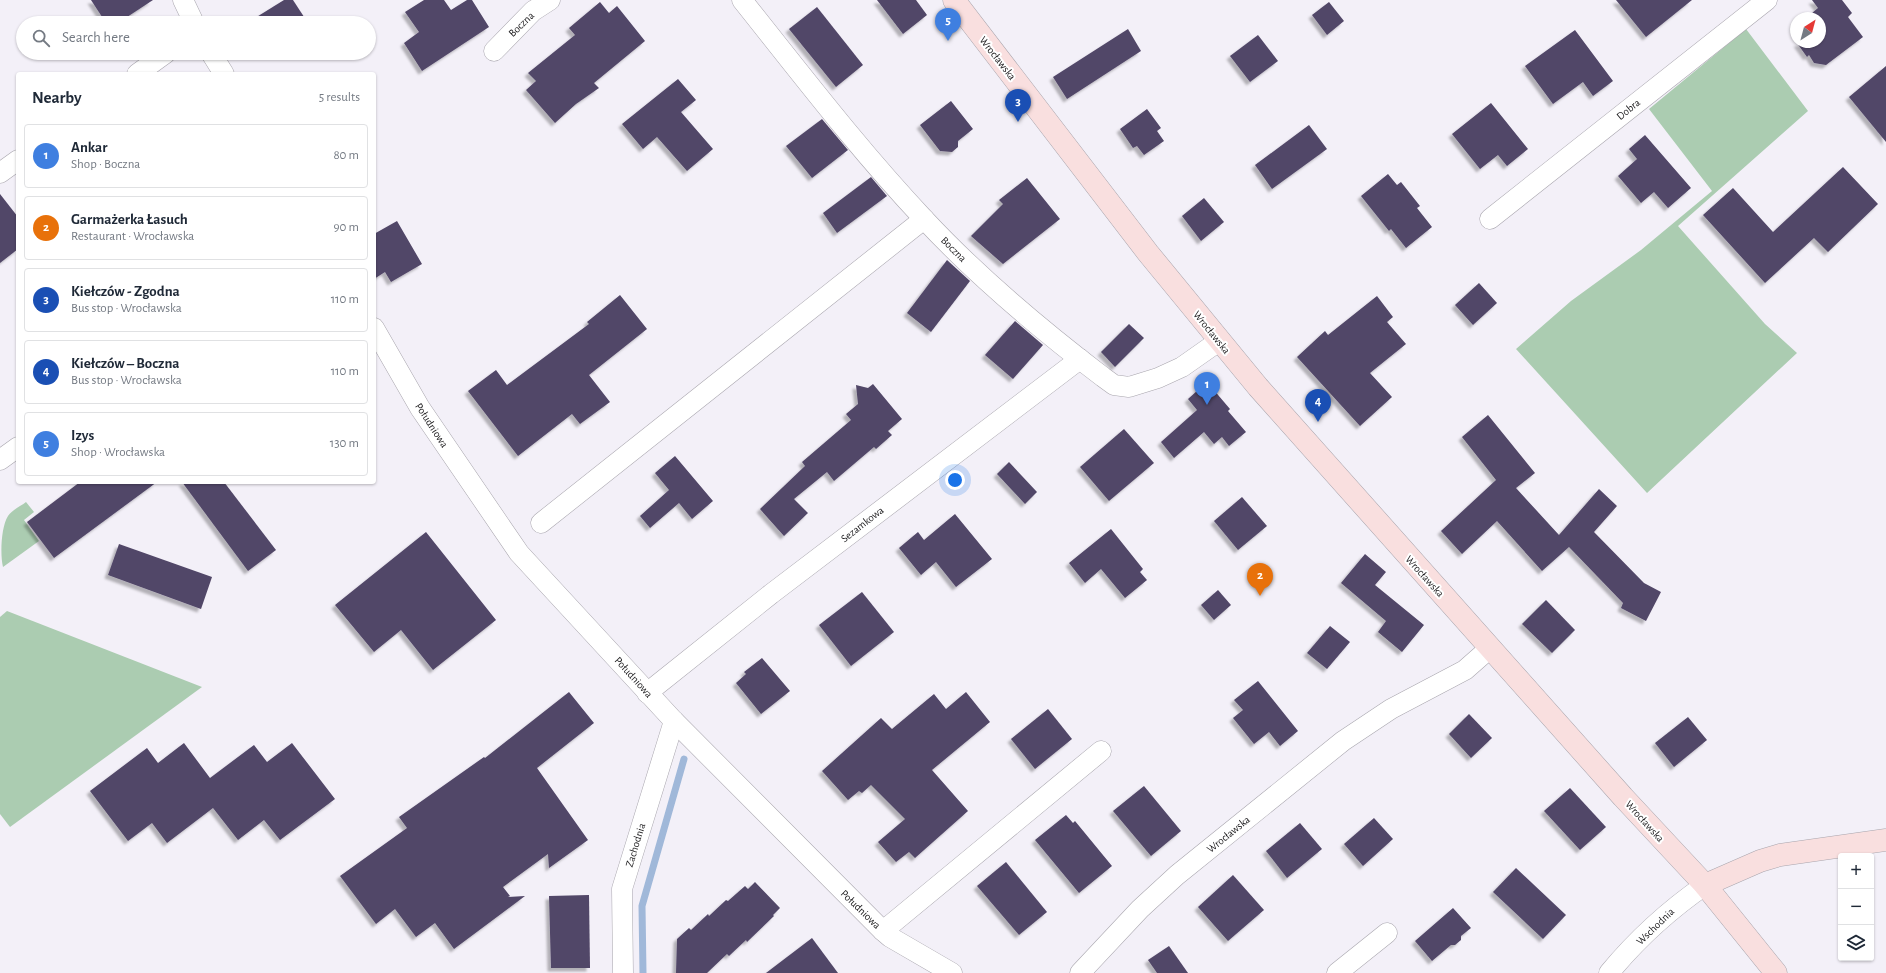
<!DOCTYPE html>
<html lang="en">
<head>
<meta charset="utf-8">
<style>
  body { margin:0; font-family:"Alegreya Sans",sans-serif; background:#f6f6f7; color:#1f2937 }
  .controls { position:absolute; right:12px; bottom:12px; display:grid; overflow:hidden; border-radius:4px; box-shadow:0 1px 3px #0004 }
  .controls button { width:36px; height:36px; display:grid; place-items:center; padding:0; border:0; border-bottom:1px solid #e0e1e3; background:#fff; color:#1f2937; font:20px sans-serif }
  .compass { position:absolute; left:1790px; top:12px; width:36px; height:36px; border-radius:50%; background:#fff; box-shadow:0 1px 3px #0004; rotate:36deg }
  .you { position:absolute; left:955px; top:480px; width:14px; height:14px; margin:-10px; border:3px solid #fff; border-radius:50%; background:#1a73e8; box-shadow:0 0 0 6px #1a73e833 }
  .badge { display:grid; place-items:center; width:26px; height:26px; border-radius:50%; background:#db2777; color:#fff; font-size:13px; font-weight:700 }
  .pin { position:absolute; translate:-50% -33px; filter:drop-shadow(0 1px 2px #0008) }
  .pin::after { content:''; position:absolute; top:21px; width:14px; height:12px; background:inherit; clip-path:polygon(0 0,100% 0,50% 100%) }
  .list { margin:0; padding:0; list-style:none }
  h2 { display:flex; justify-content:space-between; align-items:center; height:52px; margin:0; padding:0 16px; font-size:17px }
  h2 small { font-size:13px; font-weight:400; color:#747a83 }
  .list li { display:grid; grid-template-columns:26px 1fr auto; gap:12px; align-items:center; box-sizing:border-box; height:64px; margin:0 8px 8px; padding:0 8px; border:1px solid #e0e1e3; border-radius:4px }
  .list b { display:block; font-size:15px; white-space:nowrap }
  .list p { margin:0; font-size:13px; white-space:nowrap; color:#747a83 }
  .list em { font-size:13px; font-style:normal; color:#747a83 }
  .icon { flex:none; width:22px; height:22px; fill:none; stroke:currentColor; stroke-width:2; stroke-linecap:round; stroke-linejoin:round }
  .map { position:relative; flex:none; width:1886px; height:973px; overflow:hidden }
  .search { position:absolute; background:#fff; box-shadow:0 1px 3px #0004; left:16px; top:16px; width:360px; height:44px; display:flex; align-items:center; gap:10px; box-sizing:border-box; padding:0 14px; border-radius:22px; color:#747a83; font-size:15px }
  .panel { position:absolute; background:#fff; box-shadow:0 1px 3px #0004; left:16px; top:72px; width:360px; height:412px; border-radius:4px }
  .map>svg:first-child { display:block }
  .green { fill:#abccb1 }
  .lines { fill:none; stroke-linecap:round; stroke-linejoin:round }
  .stream { stroke:#a0b8d9; stroke-width:7 }
  .building { fill:#514667; filter:url(#shadow) }
  .street-casing { stroke:#a8a5ad; stroke-width:21 }
  .secondary-casing { stroke:#a8a5ad; stroke-width:23 }
  .street { stroke:#fff; stroke-width:20 }
  .secondary { stroke:#f9dfdf; stroke-width:22 }
  .labels { text-anchor:middle; stroke-width:4; stroke-linejoin:round; paint-order:stroke }
  .street-label { font-size:11px; fill:#1b1a1c; stroke:#fff }
</style>
</head>
<body>
<div class="map">
<svg width="1886" height="973" viewBox="0 0 1886 973">
  <defs>
    <filter id="shadow"><feDropShadow dx="-3.5" dy="3.5" stdDeviation="1" flood-color="#0004"/></filter>
  </defs>
  <rect width="100%" height="100%" fill="#f3f0f8"/>
  <g class="green">
    <path d="M 1746,29 L 1808,111 L 1678,226 L 1765,324 L 1797,353 L 1647,493 L 1516,349 L 1571,301 L 1641,250 L 1712,191 L 1649,109 Z"/>
    <path d="M 26,502 L 34,512 L 24,520 L 39,541 L 3,567 C 0,555 1,527 8,516 C 12,510 21,506 26,502 Z"/>
    <path d="M 7,611 L 202,687 L 10,827 L 0,814 L 0,617 Z"/>
  </g>
  <g class="lines">
    <path class="stream" d="M 643,973 L 642,906 L 684,759"/>
  </g>
  <g class="building">
    <path d="M 91,0 L 153,0 L 118,23 L 106,23 Z"/>
    <path d="M 284,0 L 293,0 L 308,23 L 247,23 Z"/>
    <path d="M 424,0 L 444,0 L 451,10 L 467,0 L 472,0 L 489,27 L 422,71 L 404,43 L 419,32 L 405,12 Z"/>
    <path d="M 877,0 L 916,0 L 927,15 L 903,34 Z"/>
    <path d="M 1616,0 L 1692,0 L 1646,37 Z"/>
    <path d="M 1812,0 L 1842,0 L 1852,13 L 1848,17 L 1863,37 L 1826,65 L 1814,63 L 1809,55 L 1807,57 L 1797,43 L 1820,42 L 1820,18 L 1806,18 L 1818,8 Z"/>
    <path d="M 600,2 L 609,13 L 617,6 L 645,41 L 594,83 L 599,88 L 576,104 L 555,123 L 526,90 L 536,81 L 528,73 L 575,35 L 569,28 Z"/>
    <path d="M 1329,2 L 1344,21 L 1327,35 L 1312,15 Z"/>
    <path d="M 817,7 L 863,65 L 836,87 L 789,29 Z"/>
    <path d="M 1128,29 L 1141,51 L 1067,99 L 1053,77 Z"/>
    <path d="M 1575,30 L 1613,81 L 1593,96 L 1583,82 L 1553,104 L 1525,66 Z"/>
    <path d="M 1258,35 L 1278,61 L 1250,82 L 1230,56 Z"/>
    <path d="M 1886,66 L 1886,142 L 1849,97 Z"/>
    <path d="M 678,79 L 696,100 L 681,112 L 713,149 L 687,171 L 657,137 L 643,149 L 622,124 Z"/>
    <path d="M 951,101 L 973,129 L 958,141 L 958,147 L 952,152 L 940,151 L 920,125 Z"/>
    <path d="M 1491,103 L 1528,149 L 1507,166 L 1498,155 L 1480,169 L 1452,134 Z"/>
    <path d="M 1147,109 L 1161,128 L 1157,131 L 1164,141 L 1144,155 L 1137,146 L 1133,148 L 1120,129 Z"/>
    <path d="M 822,119 L 848,150 L 812,178 L 786,146 Z"/>
    <path d="M 1309,125 L 1327,149 L 1272,189 L 1255,165 Z"/>
    <path d="M 1645,135 L 1691,188 L 1668,208 L 1654,192 L 1641,203 L 1618,176 L 1637,159 L 1629,149 Z"/>
    <path d="M 1843,167 L 1878,204 L 1828,252 L 1814,238 L 1765,283 L 1703,215 L 1733,188 L 1773,232 Z"/>
    <path d="M 1388,174 L 1397,185 L 1401,182 L 1420,206 L 1417,208 L 1432,227 L 1406,248 L 1391,229 L 1389,231 L 1361,196 Z"/>
    <path d="M 871,177 L 887,196 L 837,233 L 823,213 Z"/>
    <path d="M 1027,178 L 1060,219 L 1003,264 L 971,236 L 1003,204 L 999,200 Z"/>
    <path d="M 0,194 L 18,217 L 18,249 L 0,263 Z"/>
    <path d="M 1204,198 L 1224,222 L 1201,241 L 1182,216 Z"/>
    <path d="M 397,221 L 422,264 L 391,282 L 385,272 L 374,279 L 374,234 Z"/>
    <path d="M 947,260 L 970,281 L 931,332 L 907,313 Z"/>
    <path d="M 1479,283 L 1497,303 L 1473,325 L 1455,305 Z"/>
    <path d="M 620,295 L 647,329 L 589,375 L 610,402 L 580,424 L 572,414 L 518,456 L 468,391 L 496,370 L 507,385 L 589,324 L 587,322 Z"/>
    <path d="M 1377,296 L 1393,317 L 1387,322 L 1406,344 L 1370,373 L 1392,397 L 1360,426 L 1297,357 L 1325,331 L 1328,335 Z"/>
    <path d="M 1015,321 L 1043,345 L 1013,379 L 985,355 Z"/>
    <path d="M 1129,324 L 1144,338 L 1115,367 L 1101,352 Z"/>
    <path d="M 1207,382 L 1230,409 L 1228,411 L 1246,432 L 1229,446 L 1222,437 L 1214,444 L 1204,432 L 1174,458 L 1161,442 L 1197,410 L 1188,399 Z"/>
    <path d="M 873,384 L 902,419 L 888,431 L 892,435 L 876,449 L 874,447 L 834,481 L 827,472 L 794,499 L 808,513 L 784,536 L 760,509 L 805,466 L 802,462 L 851,420 L 846,414 L 858,404 L 856,385 L 868,388 Z"/>
    <path d="M 1488,415 L 1535,473 L 1516,488 L 1559,535 L 1599,489 L 1617,506 L 1594,532 L 1644,583 L 1661,592 L 1646,621 L 1621,608 L 1623,603 L 1569,547 L 1542,571 L 1497,521 L 1462,554 L 1441,531 L 1496,480 L 1462,437 Z"/>
    <path d="M 1124,429 L 1154,463 L 1109,501 L 1080,467 Z"/>
    <path d="M 675,456 L 713,501 L 692,519 L 679,503 L 650,528 L 640,516 L 669,490 L 655,473 Z"/>
    <path d="M 1009,462 L 1037,492 L 1025,504 L 997,474 Z"/>
    <path d="M 80,482 L 157,482 L 54,558 L 27,522 Z"/>
    <path d="M 182,482 L 224,482 L 276,550 L 248,571 Z"/>
    <path d="M 1242,497 L 1267,526 L 1238,550 L 1214,521 Z"/>
    <path d="M 955,514 L 992,559 L 956,587 L 936,562 L 921,575 L 899,548 L 918,532 L 924,540 Z"/>
    <path d="M 1111,529 L 1143,569 L 1140,572 L 1147,580 L 1125,598 L 1101,569 L 1085,583 L 1069,563 Z"/>
    <path d="M 426,532 L 496,620 L 433,670 L 401,630 L 374,652 L 335,605 Z"/>
    <path d="M 119,544 L 212,577 L 201,609 L 108,575 Z"/>
    <path d="M 1365,554 L 1386,572 L 1375,585 L 1424,625 L 1402,652 L 1378,632 L 1386,621 L 1341,583 Z"/>
    <path d="M 1218,590 L 1231,605 L 1214,620 L 1201,605 Z"/>
    <path d="M 862,592 L 894,632 L 851,666 L 819,625 Z"/>
    <path d="M 1546,600 L 1575,630 L 1552,653 L 1522,624 Z"/>
    <path d="M 1330,626 L 1350,642 L 1327,669 L 1307,653 Z"/>
    <path d="M 762,658 L 790,691 L 761,714 L 736,683 L 746,674 L 744,672 Z"/>
    <path d="M 1258,681 L 1298,731 L 1280,746 L 1269,732 L 1254,744 L 1233,718 L 1243,710 L 1234,700 Z"/>
    <path d="M 569,692 L 594,723 L 537,768 L 588,840 L 549,868 L 548,854 L 503,887 L 510,896 L 508,897 L 525,896 L 454,949 L 435,923 L 416,937 L 395,909 L 376,924 L 340,876 L 407,828 L 399,817 L 484,757 L 485,758 Z"/>
    <path d="M 966,692 L 990,722 L 932,770 L 968,811 L 915,858 L 909,852 L 896,862 L 878,842 L 905,819 L 871,785 L 862,793 L 859,791 L 848,800 L 822,771 L 881,718 L 892,729 L 934,694 L 946,709 Z"/>
    <path d="M 1048,709 L 1072,739 L 1035,769 L 1011,739 Z"/>
    <path d="M 1469,714 L 1492,738 L 1471,758 L 1449,734 Z"/>
    <path d="M 1688,717 L 1707,740 L 1674,767 L 1655,743 Z"/>
    <path d="M 184,743 L 210,778 L 254,745 L 267,762 L 292,743 L 335,799 L 280,840 L 264,820 L 238,840 L 213,808 L 167,843 L 152,823 L 128,841 L 90,791 L 147,748 L 158,763 Z"/>
    <path d="M 1144,786 L 1181,831 L 1151,856 L 1113,811 Z"/>
    <path d="M 1570,788 L 1606,827 L 1580,850 L 1544,811 Z"/>
    <path d="M 1066,815 L 1073,823 L 1075,821 L 1112,866 L 1079,893 L 1035,840 Z"/>
    <path d="M 1374,818 L 1393,839 L 1363,866 L 1344,844 Z"/>
    <path d="M 1300,823 L 1322,849 L 1287,878 L 1266,851 Z"/>
    <path d="M 1006,862 L 1047,912 L 1019,935 L 977,886 Z"/>
    <path d="M 1516,868 L 1566,915 L 1543,939 L 1493,892 Z"/>
    <path d="M 1233,875 L 1264,910 L 1228,941 L 1198,907 Z"/>
    <path d="M 755,882 L 780,908 L 773,915 L 774,916 L 747,942 L 746,940 L 729,956 L 727,954 L 707,973 L 676,973 L 677,939 L 689,928 L 691,930 L 708,914 L 709,916 L 726,900 L 728,901 L 745,886 L 748,889 Z"/>
    <path d="M 589,895 L 590,968 L 551,968 L 549,896 Z"/>
    <path d="M 1453,908 L 1471,928 L 1461,936 L 1461,940 L 1455,945 L 1451,945 L 1432,961 L 1415,941 Z"/>
    <path d="M 812,938 L 838,973 L 766,973 Z"/>
    <path d="M 1169,946 L 1188,973 L 1157,973 L 1148,960 Z"/>
  </g>
  <g class="lines">
    <g class="street-casing">
      <g id="street">
        <path d="M 183,0 L 194,23"/>
        <path d="M 742,0 C 801,74 859,150 924,219 C 978,277 1040,329 1103,377 L 1114,385 L 1129,387 L 1158,378 L 1182,367 L 1219,341"/>
        <path d="M 494,51 L 533,11 L 550,0"/>
        <path d="M 211,53 L 224,74"/>
        <path d="M 137,74 L 166,53"/>
        <path d="M 0,173 L 18,160"/>
        <path d="M 1490,219 L 1767,0"/>
        <path d="M 374,328 L 420,408 L 519,553 L 674,721 L 883,931 L 890,937 L 952,973"/>
        <path d="M 0,460 L 18,447"/>
        <path d="M 541,523 L 924,219"/>
        <path d="M 647,693 L 771,594 L 1080,359"/>
        <path d="M 883,931 L 1101,751"/>
        <path d="M 623,973 L 622,889 L 674,721"/>
        <path d="M 1080,973 L 1140,909 L 1177,875 L 1343,741 L 1391,709 L 1465,670 L 1490,648"/>
        <path d="M 1337,973 L 1387,933"/>
        <path d="M 1609,973 C 1637,939 1669,910 1705,885"/>
      </g>
    </g>
    <g class="secondary-casing">
      <g id="secondary">
        <path d="M 954,0 L 1148,253 L 1258,387 L 1623,797 L 1705,885 L 1776,973"/>
        <path d="M 1705,885 L 1760,861 L 1780,855 L 1886,840"/>
      </g>
    </g>
    <use href="#street" class="street"/>
    <use href="#secondary" class="secondary"/>
  </g>
  <g class="labels">
    <g class="street-label">
      <text transform="translate(521 24) rotate(-44)" y="4">Boczna</text>
      <text transform="translate(998 58) rotate(52)" y="4">Wrocławska</text>
      <text transform="translate(1628 109) rotate(-39)" y="4">Dobra</text>
      <text transform="translate(954 249) rotate(45)" y="4">Boczna</text>
      <text transform="translate(1212 332) rotate(51)" y="4">Wrocławska</text>
      <text transform="translate(432 425) rotate(57)" y="4">Południowa</text>
      <text transform="translate(862 524) rotate(-38)" y="4">Sezamkowa</text>
      <text transform="translate(1425 576) rotate(48)" y="4">Wrocławska</text>
      <text transform="translate(634 677) rotate(48)" y="4">Południowa</text>
      <text transform="translate(1645 821) rotate(48)" y="4">Wrocławska</text>
      <text transform="translate(1228 834) rotate(-39)" y="4">Wrocławska</text>
      <text transform="translate(635 845) rotate(-73)" y="4">Zachodnia</text>
      <text transform="translate(861 909) rotate(44)" y="4">Południowa</text>
      <text transform="translate(1655 926) rotate(-44)" y="4">Wschodnia</text>
    </g>
  </g>
</svg>
<div class="controls">
<button>+</button>
<button>−</button>
<button><svg class="icon" aria-label="layers" viewBox="0 0 24 24"><path d="M12 4l9 5-9 5-9-5zM3 14l9 5 9-5"/></svg></button>
</div>
<svg class="compass" viewBox="-18 -18 36 36"><path d="M0-13l5 13h-10z" fill="#e53935"/><path d="M0 13l5-13h-10z" fill="#747a83"/></svg>
<div class="you"></div>
<div class="pin badge" style="left:1207px;top:405px;background:#3f7fe0">1</div>
<div class="pin badge" style="left:1260px;top:596px;background:#e8710a">2</div>
<div class="pin badge" style="left:1018px;top:122px;background:#1a4fb4">3</div>
<div class="pin badge" style="left:1318px;top:422px;background:#1a4fb4">4</div>
<div class="pin badge" style="left:948px;top:41px;background:#3f7fe0">5</div>
<div class="search"><svg class="icon" aria-label="search" viewBox="0 0 24 24"><circle cx="10" cy="10" r="6"/><path d="M15 15l6 6"/></svg>Search here</div>
<section class="panel">
<h2>Nearby<small>5 results</small></h2>
<ul class="list">
<li><span class="badge" style="background:#3f7fe0">1</span><div><b>Ankar</b><p>Shop · Boczna</p></div><em>80 m</em></li>
<li><span class="badge" style="background:#e8710a">2</span><div><b>Garmażerka Łasuch</b><p>Restaurant · Wrocławska</p></div><em>90 m</em></li>
<li><span class="badge" style="background:#1a4fb4">3</span><div><b>Kiełczów - Zgodna</b><p>Bus stop · Wrocławska</p></div><em>110 m</em></li>
<li><span class="badge" style="background:#1a4fb4">4</span><div><b>Kiełczów – Boczna</b><p>Bus stop · Wrocławska</p></div><em>110 m</em></li>
<li><span class="badge" style="background:#3f7fe0">5</span><div><b>Izys</b><p>Shop · Wrocławska</p></div><em>130 m</em></li>
</ul>
</section>
</div>
</body>
</html>
